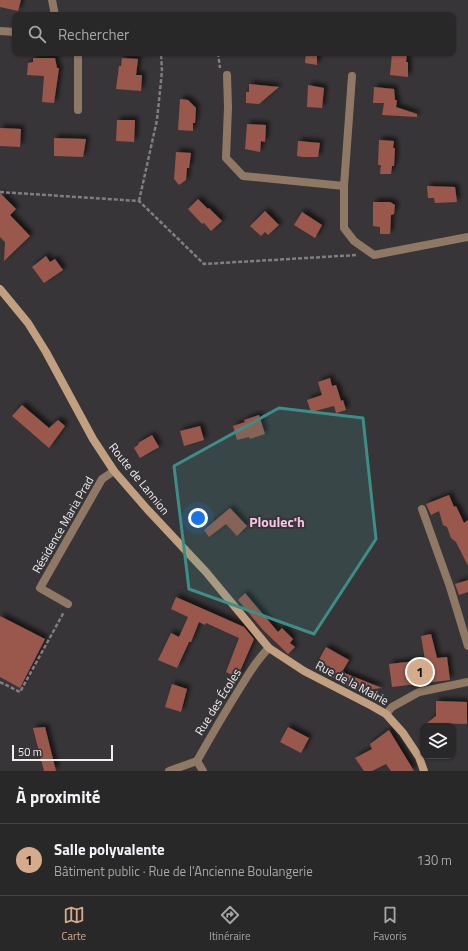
<!DOCTYPE html>
<html lang="fr">
<head>
<meta charset="utf-8">
<style>
  body { margin:0; font-family:"Titillium Web",sans-serif; background:#313031; color:#f1f3f6 }
  .controls { position:absolute; right:12px; bottom:12px; display:grid; overflow:hidden; border-radius:8px; box-shadow:0 1px 3px #0004 }
  .controls button { width:36px; height:36px; display:grid; place-items:center; padding:0; border:0; border-bottom:1px solid #454446; background:#292829; color:#f1f3f6; font:20px sans-serif }
  .scale { position:absolute; left:12px; bottom:10px; width:101px; box-sizing:border-box; padding-left:4px; border:2px solid #f0eef0; border-top:0; font-size:11px; line-height:14px; white-space:nowrap; color:#f0eef0; -webkit-text-stroke:3px #373537; paint-order:stroke }
  .you { position:absolute; left:198px; top:518px; width:14px; height:14px; margin:-10px; border:3px solid #fff; border-radius:50%; background:#1a73e8; box-shadow:0 0 0 6px #1a73e833 }
  .badge { display:grid; place-items:center; width:26px; height:26px; border-radius:50%; background:#d6ab8b; color:#111; font-size:13px; font-weight:700 }
  .pin { position:absolute; translate:-50% -50%; border:2px solid #fff; box-shadow:0 1px 4px #0006 }
  .list { margin:0; padding:0; list-style:none }
  h2 { display:flex; justify-content:space-between; align-items:center; height:52px; margin:0; padding:0 16px; font-size:17px }
  h2 small { font-size:13px; font-weight:400; color:#a5a6a8 }
  .list li { display:grid; grid-template-columns:26px 1fr auto; gap:12px; align-items:center; box-sizing:border-box; height:72px; padding:0 16px; border-top:1px solid #454446 }
  .list b { display:block; font-size:15px; white-space:nowrap }
  .list p { margin:0; font-size:13px; white-space:nowrap; color:#a5a6a8 }
  .list em { font-size:13px; font-style:normal; color:#a5a6a8 }
  .icon { flex:none; width:22px; height:22px; fill:none; stroke:currentColor; stroke-width:2; stroke-linecap:round; stroke-linejoin:round }
  .map { position:relative; flex:none; width:468px; height:771px; overflow:hidden }
  .search { position:absolute; background:#292829; box-shadow:0 1px 3px #0004; left:12px; right:12px; top:12px; height:44px; display:flex; align-items:center; gap:10px; box-sizing:border-box; padding:0 14px; border-radius:8px; color:#a5a6a8; font-size:15px }
  .sheet { height:124px; background:#292829 }
  nav { display:flex; justify-content:space-around; align-items:center; box-sizing:border-box; height:56px; border-top:1px solid #454446; background:#292829; font-size:11px; color:#a5a6a8 }
  nav a { display:grid; justify-items:center; gap:2px }
  nav .on { color:#d6ab8b }
  .map>svg:first-child { display:block }
  .building { fill:#99584c; filter:url(#shadow) }
  .lines { fill:none; stroke-linecap:round; stroke-linejoin:round }
  .path { stroke:#807e80; stroke-width:2.5; stroke-dasharray:4 2; stroke-linecap:butt }
  .street { stroke:#8f7965; stroke-width:8 }
  .secondary { stroke:#c19f7f; stroke-width:8 }
  .marked { fill:#3c8e88; fill-opacity:0.2; stroke:#3c8e88; stroke-width:3; stroke-linejoin:round }
  .labels { text-anchor:middle; stroke-width:4; stroke-linejoin:round; paint-order:stroke }
  .street-label { font-size:12px; fill:#f0eef0; stroke:#373537 }
  .quarter-label { font-size:14px; font-weight:bold; fill:#fcc3e8; stroke:#373537 }
</style>
</head>
<body>
<div class="map">
<svg width="468" height="771" viewBox="0 0 468 771">
  <defs>
    <filter id="shadow"><feDropShadow dx="3.5" dy="-3.5" stdDeviation="2" flood-color="#0009"/></filter>
  </defs>
  <rect width="100%" height="100%" fill="#373537"/>
  <g class="building">
    <path d="M 0,0 L 21,0 L 18,11 L 0,7 Z"/>
    <path d="M 306,53 L 317,53 L 317,65 L 305,63 Z"/>
    <path d="M 392,53 L 407,53 L 406,62 L 408,62 L 408,77 L 390,75 Z"/>
    <path d="M 33,58 L 55,58 L 57,68 L 59,68 L 54,103 L 42,102 L 44,76 L 27,75 L 28,63 L 33,62 Z"/>
    <path d="M 122,58 L 138,59 L 136,75 L 142,75 L 141,91 L 116,89 L 119,66 L 121,66 Z"/>
    <path d="M 249,84 L 279,87 L 259,104 L 246,103 L 246,92 L 249,92 Z"/>
    <path d="M 308,85 L 324,88 L 322,108 L 307,107 Z"/>
    <path d="M 374,87 L 394,89 L 395,100 L 397,100 L 396,107 L 417,114 L 417,117 L 382,115 L 384,103 L 373,103 Z"/>
    <path d="M 180,99 L 188,100 L 196,108 L 195,123 L 193,123 L 193,131 L 178,130 Z"/>
    <path d="M 117,120 L 135,120 L 134,142 L 116,141 Z"/>
    <path d="M 247,124 L 266,125 L 265,142 L 261,141 L 260,152 L 245,149 Z"/>
    <path d="M 0,128 L 21,129 L 20,147 L 0,146 Z"/>
    <path d="M 54,138 L 86,139 L 83,157 L 54,156 Z"/>
    <path d="M 379,140 L 394,141 L 393,148 L 395,148 L 394,166 L 392,166 L 391,174 L 380,174 L 381,165 L 378,165 Z"/>
    <path d="M 298,141 L 320,143 L 318,157 L 303,157 L 297,156 Z"/>
    <path d="M 176,152 L 191,153 L 189,168 L 187,168 L 186,180 L 179,185 L 174,179 Z"/>
    <path d="M 427,186 L 455,187 L 457,202 L 435,203 L 434,198 L 428,198 Z"/>
    <path d="M 0,193 L 16,209 L 10,215 L 30,236 L 4,261 L 5,242 L 0,237 Z"/>
    <path d="M 198,199 L 208,209 L 209,208 L 222,221 L 211,231 L 204,223 L 202,224 L 188,209 Z"/>
    <path d="M 373,202 L 390,202 L 395,205 L 394,214 L 391,215 L 390,234 L 380,234 L 380,227 L 373,226 Z"/>
    <path d="M 265,211 L 279,225 L 268,235 L 265,232 L 261,236 L 250,226 Z"/>
    <path d="M 302,212 L 322,225 L 315,238 L 294,225 Z"/>
    <path d="M 46,256 L 50,262 L 55,259 L 63,270 L 44,283 L 32,267 Z"/>
    <path d="M 330,378 L 332,386 L 336,385 L 341,401 L 343,400 L 346,410 L 336,413 L 334,406 L 311,412 L 307,400 L 322,395 L 318,382 Z"/>
    <path d="M 22,405 L 49,428 L 58,420 L 65,426 L 49,448 L 12,416 Z"/>
    <path d="M 259,415 L 265,434 L 250,439 L 249,437 L 237,440 L 233,426 L 245,422 L 244,420 Z"/>
    <path d="M 200,426 L 204,440 L 184,446 L 180,431 Z"/>
    <path d="M 152,435 L 159,447 L 140,458 L 134,448 L 139,444 L 138,443 Z"/>
    <path d="M 449,495 L 454,507 L 456,506 L 464,523 L 468,520 L 468,566 L 456,542 L 451,538 L 447,527 L 443,525 L 439,511 L 431,515 L 426,504 Z"/>
    <path d="M 230,508 L 247,526 L 237,536 L 226,524 L 209,537 L 204,530 Z"/>
    <path d="M 468,580 L 468,592 L 459,595 L 455,584 Z"/>
    <path d="M 245,593 L 278,632 L 282,628 L 293,639 L 290,643 L 295,647 L 288,654 L 263,630 L 238,600 Z"/>
    <path d="M 176,597 L 244,627 L 254,639 L 237,678 L 226,672 L 239,638 L 206,623 L 205,625 L 199,622 L 191,642 L 189,642 L 177,668 L 158,660 L 171,633 L 179,637 L 188,617 L 171,609 Z"/>
    <path d="M 0,616 L 45,639 L 20,688 L 0,677 Z"/>
    <path d="M 431,634 L 437,658 L 447,657 L 450,680 L 392,687 L 389,664 L 425,660 L 421,636 Z"/>
    <path d="M 326,647 L 349,660 L 342,672 L 382,688 L 366,690 L 367,695 L 354,690 L 320,670 L 321,668 L 316,665 Z"/>
    <path d="M 172,684 L 187,689 L 181,712 L 165,707 Z"/>
    <path d="M 436,701 L 467,702 L 467,724 L 427,723 L 436,716 Z"/>
    <path d="M 45,727 L 56,771 L 44,771 L 33,728 Z"/>
    <path d="M 288,727 L 309,738 L 301,753 L 280,742 Z"/>
    <path d="M 389,730 L 414,771 L 391,771 L 386,764 L 372,771 L 364,771 L 355,758 L 372,749 L 370,744 Z"/>
  </g>
  <g class="lines">
    <g class="path">
      <path d="M 218,53 L 220,68"/>
      <path d="M 0,192 L 139,201 L 204,264 L 357,255"/>
      <path d="M 139,201 L 157,120 L 162,71 L 161,53"/>
      <path d="M 0,682 L 20,692 L 64,612"/>
    </g>
    <g class="street">
      <path d="M 52,0 L 55,15"/>
      <path d="M 0,31 L 15,32"/>
      <path d="M 227,75 L 228,107 L 226,158 L 243,176 L 344,186"/>
      <path d="M 352,76 L 344,186 L 344,228 L 354,241 L 374,255 L 468,237"/>
      <path d="M 78,110 L 78,53"/>
      <path d="M 422,509 L 450,587 L 468,646"/>
      <path d="M 68,604 L 40,588 L 102,479 L 114,471"/>
      <path d="M 386,714 L 392,707 L 419,692 L 468,682"/>
      <path d="M 197,761 C 211,736 225,712 240,688 C 248,675 257,659 269,648"/>
      <path d="M 197,761 L 203,771"/>
      <path d="M 169,771 L 197,761"/>
    </g>
    <path class="secondary" d="M 0,289 L 28,323 L 46,352 L 93,439 L 114,471 L 147,509 L 206,572 L 269,648 L 304,671 L 372,706 L 386,714 L 403,733 L 419,757 L 424,771"/>
  </g>
  <path class="marked" d="M 279,408 L 363,418 L 376,539 L 314,634 L 189,589 L 174,466 Z"/>
  <g class="labels">
    <g class="street-label">
      <text transform="translate(139 479) rotate(51)" y="4">Route de Lannion</text>
      <text transform="translate(63 525) rotate(-60)" y="4">Résidence Maria Prad</text>
      <text transform="translate(352 683) rotate(28)" y="4">Rue de la Mairie</text>
      <text transform="translate(218 702) rotate(-58)" y="4">Rue des Écoles</text>
    </g>
    <g class="quarter-label">
      <text x="277" y="527">Ploulec'h</text>
    </g>
  </g>
</svg>
<div class="controls">
<button><svg class="icon" aria-label="layers" viewBox="0 0 24 24"><path d="M12 4l9 5-9 5-9-5zM3 14l9 5 9-5"/></svg></button>
</div>
<div class="scale">50 m</div>
<div class="you"></div>
<div class="pin badge" style="left:420px;top:672px">1</div>
<div class="search"><svg class="icon" aria-label="search" viewBox="0 0 24 24"><circle cx="10" cy="10" r="6"/><path d="M15 15l6 6"/></svg>Rechercher</div>
</div>
<section class="sheet">
<h2>À proximité<small></small></h2>
<ul class="list">
<li><span class="badge">1</span><div><b>Salle polyvalente</b><p>Bâtiment public · Rue de l'Ancienne Boulangerie</p></div><em>130 m</em></li>
</ul>
</section>
<nav>
<a class="on"><svg class="icon" aria-label="map" viewBox="0 0 24 24"><path d="M3 6l6-2 6 2 6-2v14l-6 2-6-2-6 2zM9 4v14M15 6v14"/></svg>Carte</a>
<a><svg class="icon" aria-label="directions" viewBox="0 0 24 24"><path d="M12 3l9 9-9 9-9-9zM9 14v-3h6M13 9l2 2-2 2"/></svg>Itinéraire</a>
<a><svg class="icon" aria-label="saved" viewBox="0 0 24 24"><path d="M7 4h10v16l-5-4-5 4z"/></svg>Favoris</a>
</nav>
</body>
</html>
